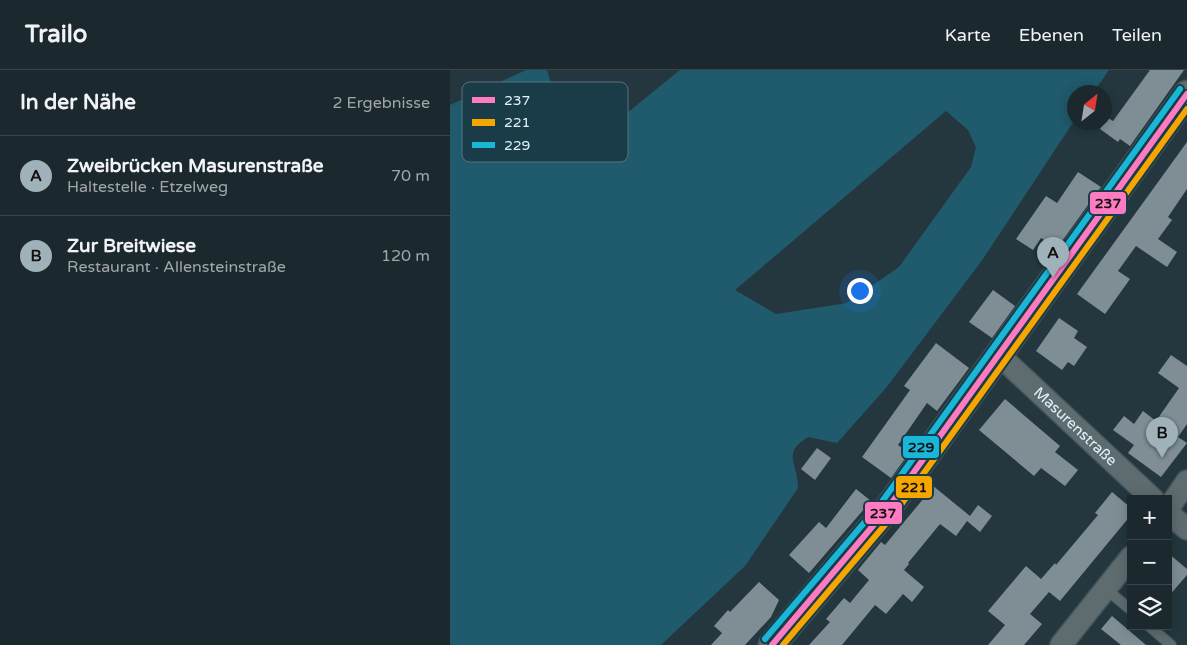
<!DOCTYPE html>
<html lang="de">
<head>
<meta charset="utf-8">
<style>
  body { margin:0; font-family:"Varela Round",sans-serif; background:#28353a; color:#f1f3f6 }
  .controls { position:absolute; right:15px; bottom:15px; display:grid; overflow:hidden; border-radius:0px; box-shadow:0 2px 12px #0003 }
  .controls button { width:45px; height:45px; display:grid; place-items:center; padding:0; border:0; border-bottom:1px solid #39454a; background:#1b292e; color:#f1f3f6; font:25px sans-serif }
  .compass { position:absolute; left:617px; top:15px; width:45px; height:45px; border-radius:50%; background:#1b292e; box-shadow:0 2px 12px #0003; rotate:30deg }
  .you { position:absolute; left:409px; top:220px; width:18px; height:18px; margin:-12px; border:4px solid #fff; border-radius:50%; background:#1a73e8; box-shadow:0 0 0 8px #1a73e833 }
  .badge { display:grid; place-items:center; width:32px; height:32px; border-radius:50%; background:#9fb2b9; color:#111; font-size:16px; font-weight:700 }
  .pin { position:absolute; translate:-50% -41px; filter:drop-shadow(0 1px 2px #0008) }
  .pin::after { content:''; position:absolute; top:26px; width:18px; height:15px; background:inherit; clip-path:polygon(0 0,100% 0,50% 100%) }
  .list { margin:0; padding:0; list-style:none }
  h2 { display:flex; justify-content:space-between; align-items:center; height:65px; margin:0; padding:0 20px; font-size:21px }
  h2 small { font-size:16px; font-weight:400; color:#a0a6aa }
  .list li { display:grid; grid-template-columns:32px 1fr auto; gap:15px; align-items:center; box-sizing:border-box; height:80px; padding:0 20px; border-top:1px solid #39454a }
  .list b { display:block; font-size:19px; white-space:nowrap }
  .list p { margin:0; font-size:16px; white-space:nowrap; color:#a0a6aa }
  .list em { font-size:16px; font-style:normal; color:#a0a6aa }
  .icon { flex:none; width:28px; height:28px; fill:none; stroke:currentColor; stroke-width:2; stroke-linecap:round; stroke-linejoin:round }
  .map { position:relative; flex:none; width:737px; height:575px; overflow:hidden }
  header { display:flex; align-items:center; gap:30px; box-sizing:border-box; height:70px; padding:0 25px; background:#1b292e; border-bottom:1px solid #39454a }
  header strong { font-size:24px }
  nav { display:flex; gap:28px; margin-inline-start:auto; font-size:18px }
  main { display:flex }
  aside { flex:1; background:#1b292e }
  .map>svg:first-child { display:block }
  .green { fill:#205a6d; fill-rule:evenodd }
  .building { fill:#7e8e94 }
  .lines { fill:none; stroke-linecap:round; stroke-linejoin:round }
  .service-casing { stroke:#44555a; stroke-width:12 }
  .minor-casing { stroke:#44555a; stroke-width:24 }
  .tertiary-casing { stroke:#44555a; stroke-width:29 }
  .service { stroke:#5e6c70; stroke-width:10 }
  .minor { stroke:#5e6c70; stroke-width:21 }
  .tertiary { stroke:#5e6c70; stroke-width:26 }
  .bus-1-casing { stroke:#193c48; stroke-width:10 }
  .bus-2-casing { stroke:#193c48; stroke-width:10 }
  .bus-3-casing { stroke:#193c48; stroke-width:10 }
  .bus-1 { stroke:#fe7ac1; stroke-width:6 }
  .bus-2 { stroke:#f7a600; stroke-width:6 }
  .bus-3 { stroke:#1ab6d8; stroke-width:6 }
  .labels { text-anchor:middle; stroke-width:5; stroke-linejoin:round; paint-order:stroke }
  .street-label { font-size:15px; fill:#e1f4fb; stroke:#193c48 }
  .key { fill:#193c48; stroke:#55737e; stroke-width:1 }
  .key-label { font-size:14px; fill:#e1f4fb }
  .line-badge { stroke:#193c48; stroke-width:2 }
  .pale-badge-label { font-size:14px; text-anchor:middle; font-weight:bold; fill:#111 }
</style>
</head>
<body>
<header>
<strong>Trailo</strong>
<nav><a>Karte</a><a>Ebenen</a><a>Teilen</a></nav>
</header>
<main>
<aside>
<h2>In der Nähe<small>2 Ergebnisse</small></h2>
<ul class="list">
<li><span class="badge">A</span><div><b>Zweibrücken Masurenstraße</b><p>Haltestelle · Etzelweg</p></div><em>70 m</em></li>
<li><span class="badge">B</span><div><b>Zur Breitwiese</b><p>Restaurant · Allensteinstraße</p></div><em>120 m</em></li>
</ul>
</aside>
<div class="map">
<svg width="737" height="575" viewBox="0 0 737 575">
  <rect width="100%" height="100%" fill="#24373e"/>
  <path class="green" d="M 76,0 L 97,0 L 117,62 L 140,73 L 230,0 L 659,0 L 644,22 L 624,22 L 624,51 L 533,189 L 436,318 L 387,373 L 358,367 C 331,384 348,392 348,418 L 295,496 L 211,575 L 0,575 L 0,35 ZM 496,41 L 518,60 L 526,77 L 521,97 L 449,197 L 397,233 L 326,244 L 285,220 Z"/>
  <g class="building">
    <path d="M 700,0 L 734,0 L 680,76 L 670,69 L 668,72 L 650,59 L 658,48 L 663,51 Z"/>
    <path d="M 737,72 L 737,119 L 718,147 L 722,150 L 708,169 L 727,182 L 717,197 L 686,176 L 668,201 L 680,209 L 655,244 L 627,224 Z"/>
    <path d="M 628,102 L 651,117 L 607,178 L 591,168 L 583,180 L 566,169 L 596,126 L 607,133 Z"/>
    <path d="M 543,220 L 565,236 L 542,268 L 519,252 Z"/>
    <path d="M 609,248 L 628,261 L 624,268 L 637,277 L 624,296 L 618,292 L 612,300 L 586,281 Z"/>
    <path d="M 486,273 L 519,298 L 487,341 L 477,333 L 448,375 L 459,383 L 441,408 L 412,387 L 460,320 L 454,316 Z"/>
    <path d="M 721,285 L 737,296 L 737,354 L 728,367 L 737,373 L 711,407 L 678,383 L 684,375 L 663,360 L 674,346 L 684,354 L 693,341 L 706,351 L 729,318 L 708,303 Z"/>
    <path d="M 555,329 L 610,376 L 605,382 L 628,400 L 615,416 L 591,398 L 584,406 L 529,360 Z"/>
    <path d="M 367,378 L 381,388 L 365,410 L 351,399 Z"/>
    <path d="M 482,415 L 520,446 L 528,435 L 542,446 L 530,462 L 517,451 L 506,466 L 490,454 L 458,493 L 459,494 L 454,500 L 474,517 L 462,532 L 453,524 L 436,544 L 425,535 L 392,575 L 359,575 L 380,552 L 376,549 L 394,528 L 400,533 L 419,510 L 408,500 L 431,472 L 435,475 L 474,428 L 472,426 Z"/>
    <path d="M 406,419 L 421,431 L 359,503 L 339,485 L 369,452 L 376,458 Z"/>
    <path d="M 662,422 L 681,438 L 681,445 L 610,531 L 599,522 L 580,544 L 592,554 L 574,575 L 538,575 L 555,555 L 538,541 L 576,496 L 591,509 L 605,493 L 606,495 L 648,445 L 645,443 Z"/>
    <path d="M 718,483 L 737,499 L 737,505 L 718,527 Z"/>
    <path d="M 309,512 L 329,530 L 321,547 L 295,575 L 261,575 L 272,563 L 264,556 L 278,540 L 280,542 Z"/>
    <path d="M 662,546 L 696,575 L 671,575 L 651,559 Z"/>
  </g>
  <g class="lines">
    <g class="service-casing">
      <g id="service">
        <path d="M 656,519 L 681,540"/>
        <path d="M 699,556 L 721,575"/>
      </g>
    </g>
    <g class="minor-casing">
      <g id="minor">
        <path id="s1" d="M 548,284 L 703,429"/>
        <path d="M 718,439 L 737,411"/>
        <path d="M 718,443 L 737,459"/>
        <path d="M 611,575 L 681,487"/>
      </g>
    </g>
    <g class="tertiary-casing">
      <path id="tertiary" d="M 322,575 L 438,438 L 737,24"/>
    </g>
    <use href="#service" class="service"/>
    <use href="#minor" class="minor"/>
    <use href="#tertiary" class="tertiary"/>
    <g class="bus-1-casing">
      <path id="bus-1" d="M 322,575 L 438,438 L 737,24"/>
    </g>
    <g class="bus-2-casing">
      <path id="bus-2" d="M 333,575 L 445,443 L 737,39"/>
    </g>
    <g class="bus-3-casing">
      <path id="bus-3" d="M 315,569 L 431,433 L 730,19"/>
    </g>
    <use href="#bus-1" class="bus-1"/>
    <use href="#bus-2" class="bus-2"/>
    <use href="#bus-3" class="bus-3"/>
  </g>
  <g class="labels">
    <g class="street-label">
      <text dy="5" stroke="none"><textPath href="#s1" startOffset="106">Masurenstraße</textPath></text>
    </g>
  </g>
  <rect x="12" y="12" width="166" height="80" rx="8" class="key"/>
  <rect x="22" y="27" width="23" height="6" fill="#fe7ac1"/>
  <rect x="22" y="49" width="23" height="7" fill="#f7a600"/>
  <rect x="22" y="72" width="23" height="6" fill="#1ab6d8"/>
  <g class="key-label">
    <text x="54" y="35">237</text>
    <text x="54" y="57">221</text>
    <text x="54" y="80">229</text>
  </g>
  <g class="line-badge">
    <rect x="639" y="121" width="38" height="24" rx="5" fill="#fe7ac1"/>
    <rect x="452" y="365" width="38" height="24" rx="5" fill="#1ab6d8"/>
    <rect x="445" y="405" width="38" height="24" rx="5" fill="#f7a600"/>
    <rect x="414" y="431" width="39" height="24" rx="5" fill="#fe7ac1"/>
  </g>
  <g class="pale-badge-label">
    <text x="658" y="138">237</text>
    <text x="471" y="382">229</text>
    <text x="464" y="422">221</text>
    <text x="433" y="448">237</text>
  </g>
</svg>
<div class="controls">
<button>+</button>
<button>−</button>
<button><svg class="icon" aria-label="layers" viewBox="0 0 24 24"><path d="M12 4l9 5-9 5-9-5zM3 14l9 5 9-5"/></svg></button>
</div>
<svg class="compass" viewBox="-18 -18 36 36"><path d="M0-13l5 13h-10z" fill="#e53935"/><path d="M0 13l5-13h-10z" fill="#a0a6aa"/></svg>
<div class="you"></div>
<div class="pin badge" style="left:603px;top:208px">A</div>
<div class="pin badge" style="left:712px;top:388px">B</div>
</div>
</main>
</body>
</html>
